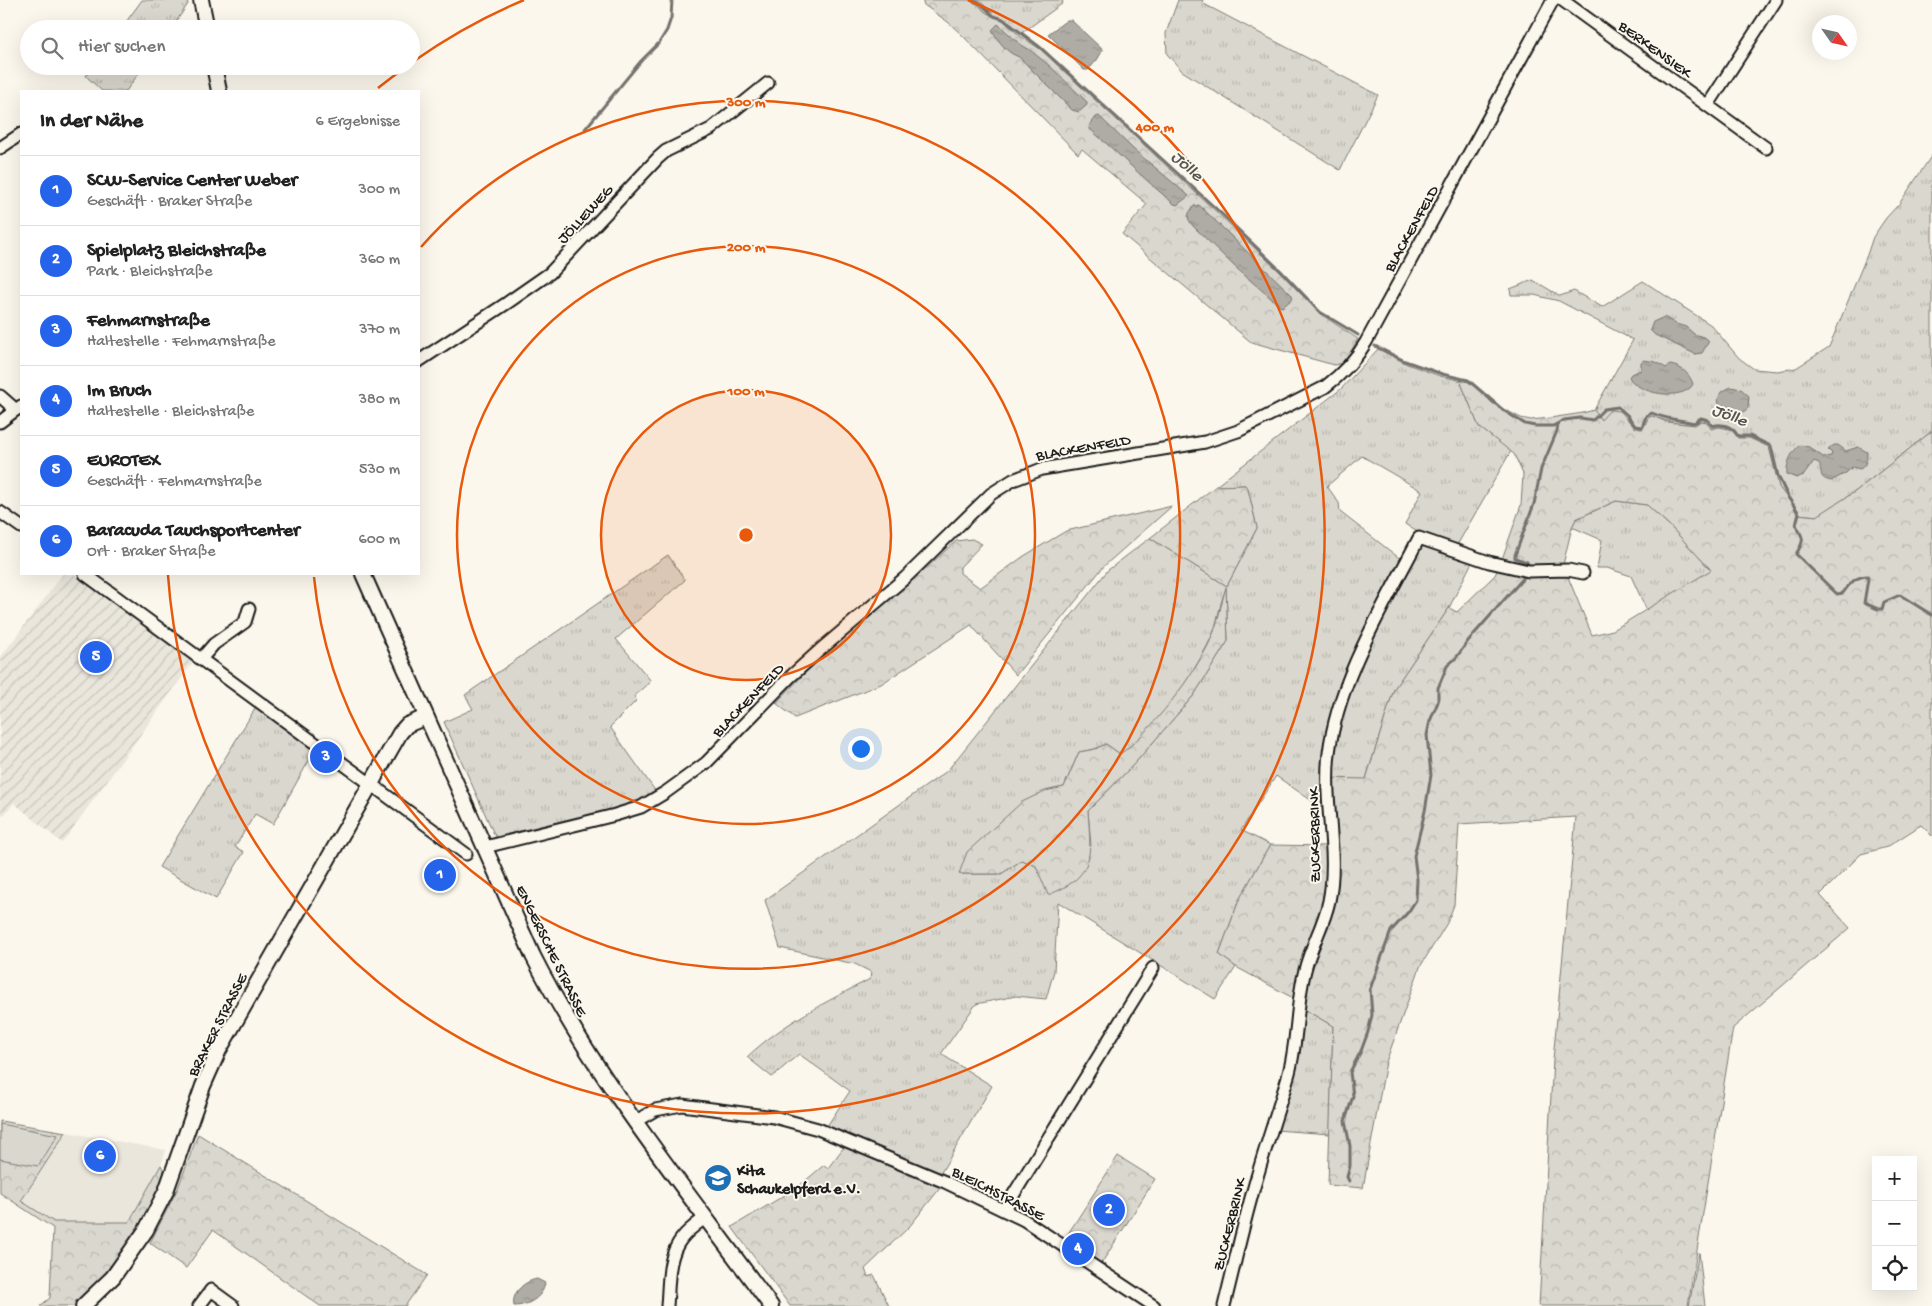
<!DOCTYPE html>
<html lang="de">
<head>
<meta charset="utf-8">
<style>
  body { margin:0; font-family:"Gochi Hand",sans-serif; background:#f6f6f6; color:#222 }
  .controls { position:absolute; right:15px; bottom:15px; display:grid; overflow:hidden; border-radius:0px; box-shadow:0 5px 20px #0002 }
  .controls button { width:45px; height:45px; display:grid; place-items:center; padding:0; border:0; border-bottom:1px solid #e0e0e0; background:#fff; color:#222; font:25px sans-serif }
  .compass { position:absolute; left:1812px; top:15px; width:45px; height:45px; border-radius:50%; background:#fff; box-shadow:0 5px 20px #0002; rotate:124deg }
  .you { position:absolute; left:860px; top:748px; width:18px; height:18px; margin:-12px; border:4px solid #fff; border-radius:50%; background:#1a73e8; box-shadow:0 0 0 8px #1a73e833 }
  .badge { display:grid; place-items:center; width:32px; height:32px; border-radius:50%; background:#2563eb; color:#fff; font-size:16px; font-weight:700 }
  .pin { position:absolute; translate:-50% -50%; border:2px solid #fff; box-shadow:0 1px 5px #0006 }
  .list { margin:0; padding:0; list-style:none }
  h2 { display:flex; justify-content:space-between; align-items:center; height:65px; margin:0; padding:0 20px; font-size:21px }
  h2 small { font-size:16px; font-weight:400; color:#767676 }
  .list li { display:grid; grid-template-columns:32px 1fr auto; gap:15px; align-items:center; box-sizing:border-box; height:70px; padding:0 20px; border-top:1px solid #e0e0e0 }
  .list b { display:block; font-size:19px; white-space:nowrap }
  .list p { margin:0; font-size:16px; white-space:nowrap; color:#767676 }
  .list em { font-size:16px; font-style:normal; color:#767676 }
  .icon { flex:none; width:28px; height:28px; fill:none; stroke:currentColor; stroke-width:2; stroke-linecap:round; stroke-linejoin:round }
  .map { position:relative; flex:none; width:1932px; height:1306px; overflow:hidden }
  .search { position:absolute; background:#fff; box-shadow:0 5px 20px #0002; left:20px; top:20px; width:400px; height:55px; display:flex; align-items:center; gap:12px; box-sizing:border-box; padding:0 18px; border-radius:28px; color:#767676; font-size:19px }
  .panel { position:absolute; background:#fff; box-shadow:0 5px 20px #0002; left:20px; top:90px; width:400px; height:485px; border-radius:0px }
  .map>svg:first-child { display:block }
  .built { fill:#eae6dc }
  .industrial { fill:url(#industrial-furrows) }
  .grass { fill:url(#grass-tufts); stroke:#7b7a75; fill-rule:evenodd }
  .forest { fill:url(#forest-crowns); stroke:#7b7a75; fill-rule:evenodd }
  .pitch { fill:#dad7ce; stroke:#7b7a75 }
  .water { fill:url(#water-ripples); stroke:#74726e }
  .lines { fill:none; stroke-linecap:round; stroke-linejoin:round }
  .stream { stroke:#74726e; stroke-width:3 }
  .minor-casing { stroke:#1c1c1c; stroke-width:15 }
  .major-casing { stroke:#1c1c1c; stroke-width:18 }
  .minor { stroke:#fbf7ec; stroke-width:11 }
  .major { stroke:#fbf7ec; stroke-width:14 }
  .ring { fill:none; stroke:#e8590c; stroke-width:2.5 }
  .labels { text-anchor:middle; stroke-width:4; stroke-linejoin:round; paint-order:stroke }
  .street-label { font-size:16px; fill:#1c1c1c; stroke:#fbf7ec }
  .poi-label { font-size:16px; font-weight:bold; fill:#1c1c1c; stroke:#fbf7ec; text-anchor:start }
  .water-label { font-size:18px; font-style:italic; fill:#575653; stroke:#fbf7ec }
  .centre { fill:#e8590c; stroke:#fbf7ec; stroke-width:2.5 }
  .ring-label { font-size:15px; text-anchor:middle; font-weight:bold; fill:#e8590c; stroke:#fbf7ec; stroke-width:4; stroke-linejoin:round; paint-order:stroke }
</style>
</head>
<body>
<div class="map">
<svg width="1932" height="1306" viewBox="0 0 1932 1306">
  <defs>
    <pattern id="industrial-furrows" width="10" height="10" patternUnits="userSpaceOnUse" patternTransform="scale(1.25)"><rect width="10" height="10" fill="#eae6dc"/><path d="M-1 1l2-2M0 10L10 0M9 11l2-2" fill="none" stroke="#c8c5bc"/></pattern>
    <pattern id="grass-tufts" width="24" height="20" patternUnits="userSpaceOnUse" patternTransform="scale(1.25)"><rect width="24" height="20" fill="#dad7ce"/><path d="M3 7l-1-3M5 7V3M7 7l1-3M15 17l-1-3M17 17v-4M19 17l1-3" fill="none" stroke="#bab8b0"/></pattern>
    <pattern id="forest-crowns" width="20" height="18" patternUnits="userSpaceOnUse" patternTransform="scale(1.25)"><rect width="20" height="18" fill="#dad7ce"/><path d="M2 6a3 3 0 1 1 6 0M12 15a3 3 0 1 1 6 0" fill="none" stroke="#bab8b0"/></pattern>
    <pattern id="water-ripples" width="26" height="14" patternUnits="userSpaceOnUse" patternTransform="scale(1.25)"><rect width="26" height="14" fill="#afaca5"/><path d="M2 4q2-2 4 0t4 0M15 11q2-2 4 0t4 0" fill="none" stroke="#96938d"/></pattern>
  </defs>
  <rect width="100%" height="100%" fill="#fbf7ec"/>
  <filter id="ink" filterUnits="userSpaceOnUse"><feTurbulence type="fractalNoise" baseFrequency=".02" numOctaves="2"/><feDisplacementMap in="SourceGraphic" scale="10" xChannelSelector="R" yChannelSelector="G"/><feConvolveMatrix kernelMatrix="1 2 1 2 8 2 1 2 1" color-interpolation-filters="sRGB"/></filter>
  <g filter="url(#ink)">
    <path class="built" d="M 66,1132 L 166,1150 L 161,1165 L 129,1222 L 54,1222 L 21,1201 Z"/>
    <path class="industrial" d="M 63,574 L 74,574 L 194,661 L 62,843 L 14,803 L 3,816 L 0,814 L 0,658 Z"/>
    <g class="grass">
      <path d="M 142,0 L 187,0 L 188,4 L 171,29 L 121,29 Z"/>
      <path d="M 969,0 L 1062,0 L 1063,3 L 1019,35 L 1003,20 L 992,16 L 984,11 L 979,5 Z"/>
      <path d="M 1178,0 L 1203,0 L 1202,3 L 1378,95 L 1340,170 L 1182,71 L 1167,54 L 1166,33 Z"/>
      <path d="M 93,66 L 144,66 L 126,91 L 102,91 L 86,76 Z"/>
      <path d="M 1932,155 L 1932,431 L 1856,491 L 1818,516 L 1797,514 L 1793,506 L 1779,487 L 1769,447 L 1750,438 L 1738,438 L 1711,429 L 1701,421 C 1690,428 1665,421 1652,416 L 1648,418 L 1643,429 C 1634,429 1632,425 1627,418 L 1601,420 L 1594,410 L 1633,340 L 1559,301 L 1534,295 L 1511,295 L 1510,289 L 1533,280 L 1560,296 L 1574,291 L 1602,307 L 1643,281 L 1711,325 L 1739,358 L 1754,369 L 1777,371 L 1796,368 L 1829,347 L 1867,255 L 1873,237 L 1886,218 L 1899,204 Z"/>
      <path d="M 1378,349 L 1407,364 L 1440,376 L 1463,381 L 1461,383 L 1479,427 L 1511,451 L 1456,547 L 1472,562 L 1449,608 L 1394,689 L 1366,779 L 1328,812 L 1276,776 L 1241,830 L 1270,845 L 1239,900 L 1219,954 L 1236,967 L 1215,999 L 1058,902 L 1054,971 L 1046,999 L 1016,996 L 976,1004 L 941,1054 L 992,1086 L 939,1176 L 827,1126 L 850,1091 L 799,1054 L 772,1077 L 747,1057 C 783,1023 826,1002 870,979 L 871,972 L 855,964 L 780,948 L 765,900 L 947,771 L 1108,570 L 1150,538 L 1227,586 L 1257,528 L 1248,489 L 1245,485 L 1216,486 L 1341,389 ZM 1362,456 L 1422,491 L 1405,524 L 1420,534 L 1403,561 L 1340,512 L 1339,503 L 1327,486 ZM 1226,589 L 1228,641 L 1194,695 L 1136,762 L 1088,811 L 1091,846 L 1036,866 L 1022,860 L 1001,874 L 959,874 L 1045,791 L 1064,787 L 1079,752 L 1095,749 L 1106,744 L 1120,754 C 1154,730 1192,678 1210,640 C 1218,624 1219,604 1226,589 Z"/>
      <path d="M 1616,501 L 1647,505 L 1670,526 L 1711,570 L 1647,611 L 1631,576 L 1607,568 L 1597,568 L 1602,540 L 1572,527 L 1576,519 Z"/>
      <path d="M 668,555 L 685,580 L 616,639 L 651,681 L 635,695 L 636,701 L 610,727 L 656,792 L 640,802 L 498,839 L 494,834 L 444,722 L 473,709 L 465,695 Z"/>
      <path d="M 256,707 L 315,750 L 273,824 L 255,814 L 235,847 L 244,852 L 216,899 L 159,867 Z"/>
      <path d="M 1302,1008 L 1333,1026 L 1330,1134 L 1275,1130 Z"/>
      <path d="M 1699,1252 L 1705,1306 L 1689,1306 Z"/>
    </g>
    <g class="forest">
      <path d="M 922,0 L 969,0 L 979,5 L 984,11 L 992,16 L 1003,20 L 1019,35 L 1040,49 L 1223,218 L 1280,272 L 1319,313 L 1358,339 L 1344,363 L 1334,365 L 1251,342 L 1122,234 L 1147,204 L 1082,149 L 1078,154 L 962,35 L 948,22 L 924,5 Z"/>
      <path d="M 1463,381 L 1469,382 L 1486,396 L 1492,403 L 1521,418 L 1531,420 L 1550,418 L 1583,413 L 1594,410 L 1601,420 L 1610,410 L 1620,411 C 1628,418 1632,430 1643,429 L 1648,418 L 1652,416 L 1667,422 L 1695,425 L 1701,421 L 1707,422 L 1711,429 L 1719,427 L 1733,430 L 1738,438 L 1749,438 L 1769,447 L 1779,487 L 1793,506 L 1797,514 L 1817,516 L 1856,491 L 1932,431 L 1932,836 L 1921,825 L 1887,847 L 1861,854 L 1820,895 L 1850,928 L 1733,1028 L 1688,1306 L 1539,1306 L 1553,1060 L 1576,817 L 1459,824 L 1454,905 L 1447,923 L 1420,967 L 1386,1062 L 1363,1188 L 1328,1185 L 1333,1026 L 1302,1008 L 1293,998 L 1236,967 L 1219,954 L 1239,900 L 1270,845 L 1328,846 L 1325,778 L 1366,779 L 1394,689 L 1449,608 L 1457,612 L 1495,575 L 1501,562 L 1521,505 L 1523,474 L 1514,454 L 1479,427 L 1461,383 ZM 1616,501 L 1647,505 L 1670,526 L 1711,570 L 1613,630 L 1592,635 L 1563,565 L 1572,527 L 1576,519 Z"/>
      <path d="M 1245,485 L 1248,489 L 1257,528 L 1227,586 L 1150,538 L 1216,486 Z"/>
      <path d="M 1172,506 L 1104,566 L 1016,675 L 971,625 L 881,684 L 795,718 L 776,703 L 823,655 L 921,573 L 956,541 L 972,539 L 982,544 L 960,567 L 960,573 L 980,588 L 1024,556 L 1066,531 Z"/>
      <path d="M 1226,587 L 1228,641 L 1194,695 L 1136,762 L 1088,811 C 1091,855 1096,876 1048,895 L 1036,866 L 1022,860 L 1001,874 L 959,874 L 967,852 L 1022,802 L 1045,791 L 1064,787 L 1079,752 L 1095,749 L 1106,744 L 1120,754 C 1150,733 1196,673 1211,639 C 1218,623 1221,604 1226,587 Z"/>
      <path d="M 0,1121 L 66,1132 L 21,1201 L 54,1222 L 129,1222 L 161,1165 L 166,1175 L 141,1227 L 104,1278 L 74,1306 L 40,1306 L 50,1298 L 53,1228 L 0,1193 Z"/>
      <path d="M 198,1134 L 427,1275 L 405,1306 L 320,1306 L 213,1230 L 186,1268 L 150,1243 L 178,1188 Z"/>
      <path d="M 844,1147 L 941,1187 L 909,1227 L 865,1269 L 868,1277 L 874,1275 L 889,1306 L 790,1306 L 732,1227 L 798,1187 L 824,1165 L 828,1168 Z"/>
      <path d="M 1118,1156 L 1155,1179 L 1101,1264 L 1064,1240 Z"/>
    </g>
    <path class="pitch" d="M 0,1124 L 58,1135 L 38,1166 L 0,1159 Z"/>
    <g class="water">
      <path d="M 1067,20 L 1071,20 L 1103,50 L 1097,60 L 1088,70 L 1084,70 L 1048,34 Z"/>
      <path d="M 998,24 L 1020,44 L 1030,50 L 1051,67 L 1087,102 L 1087,105 L 1079,112 L 1072,110 L 1019,57 C 1005,52 999,41 992,30 Z"/>
      <path d="M 1099,116 L 1133,149 L 1189,196 L 1177,205 L 1174,204 C 1145,180 1119,154 1090,129 L 1089,126 L 1096,117 Z"/>
      <path d="M 1199,205 L 1292,295 L 1293,298 L 1284,306 L 1281,307 L 1235,267 L 1193,226 C 1186,217 1187,215 1194,206 Z"/>
      <path d="M 1664,317 L 1676,324 L 1686,327 L 1694,334 L 1706,338 L 1709,341 L 1702,353 L 1695,354 L 1655,335 L 1650,330 L 1653,322 Z"/>
      <path d="M 1644,360 L 1656,362 L 1666,368 L 1670,365 C 1682,367 1689,373 1693,384 C 1684,402 1637,394 1629,377 L 1631,374 L 1641,370 L 1641,362 Z"/>
      <path d="M 1731,387 L 1741,389 L 1749,396 L 1748,408 L 1741,414 L 1719,404 L 1718,399 L 1721,392 Z"/>
      <path d="M 1800,445 L 1809,447 L 1823,457 L 1831,456 L 1832,453 L 1828,450 L 1834,445 L 1838,445 L 1846,451 L 1858,447 L 1867,452 C 1867,459 1867,465 1860,469 L 1852,467 L 1846,473 L 1831,481 C 1818,478 1823,474 1819,463 L 1814,461 L 1804,475 L 1796,478 L 1787,474 C 1786,463 1792,451 1800,445 Z"/>
      <path d="M 537,1279 L 545,1283 C 543,1298 527,1306 514,1306 C 511,1292 525,1281 537,1279 Z"/>
    </g>
    <g class="lines">
      <g class="stream">
        <path d="M 973,0 L 980,3 L 994,16 L 1003,19 L 1041,48 L 1224,216 L 1281,271 L 1320,312 L 1358,335"/>
        <path d="M 585,129 L 641,61 L 659,43 L 667,30 L 671,18 L 672,0"/>
        <path d="M 1375,346 L 1405,361 L 1442,374 L 1468,380 L 1503,410 L 1525,424 L 1535,426 L 1553,426 L 1564,420 L 1580,418 L 1593,420 L 1604,409 L 1618,407 L 1627,415 L 1635,426 L 1642,427 L 1646,416 L 1652,413 C 1667,420 1679,419 1694,423 L 1701,418 L 1708,420 L 1712,426 C 1723,423 1732,426 1738,436 L 1750,436 L 1771,446 L 1778,476 L 1788,497 L 1799,513 L 1796,525 C 1804,539 1805,540 1796,554 L 1837,594 L 1843,593 C 1850,583 1855,577 1867,576 L 1868,579 L 1864,603 L 1878,609 L 1882,609 L 1884,602 L 1900,595 L 1932,615"/>
        <path d="M 1529,567 L 1527,562 L 1515,558 L 1515,555 L 1534,504 L 1541,469 L 1557,431 L 1558,424"/>
        <path d="M 1349,1181 L 1347,1177 L 1350,1166 L 1350,1146 L 1345,1121 L 1353,1096 L 1350,1072 L 1361,1051 L 1368,1032 L 1372,1015 L 1370,989 L 1391,931 L 1409,911 L 1416,900 L 1417,880 L 1414,856 L 1425,811 L 1431,775 L 1427,735 L 1430,721 L 1438,702 L 1438,688 L 1447,666 L 1456,658 L 1468,641 L 1526,575"/>
      </g>
      <g class="minor-casing">
        <g id="minor">
          <path d="M 1562,0 L 1766,148"/>
          <path d="M 1708,105 L 1776,0"/>
          <path d="M 0,148 L 21,134"/>
          <path d="M 419,361 L 507,303 L 550,273 L 658,158 L 666,151 L 711,129 L 768,83"/>
          <path d="M 0,396 L 16,410"/>
          <path d="M 0,422 L 21,406"/>
          <path d="M 0,512 L 21,527"/>
          <path d="M 85,574 L 466,854"/>
          <path d="M 201,659 L 214,644 L 245,622 L 249,609"/>
          <path d="M 485,847 L 615,815 L 641,807 L 666,792 L 706,763 L 790,677 L 820,650 L 905,578 L 991,494 L 1013,480 L 1042,469 L 1205,442 L 1238,431 L 1325,387 C 1342,374 1355,361 1366,342 L 1553,0"/>
          <path d="M 636,1121 L 655,1110 L 682,1105 L 774,1117 L 818,1129 L 945,1182 L 1024,1220 L 1154,1306"/>
          <path d="M 1004,1210 L 1153,968"/>
          <path d="M 199,1306 L 211,1290 L 233,1306"/>
          <path d="M 667,1306 C 669,1284 667,1256 682,1238 C 688,1230 698,1223 706,1217"/>
          <path d="M 1224,1306 C 1235,1263 1244,1220 1257,1177 C 1267,1142 1279,1108 1289,1073 C 1298,1039 1296,1004 1305,970 C 1311,946 1324,925 1329,901 C 1339,852 1323,803 1329,753 C 1338,679 1385,604 1419,538 L 1489,562 L 1529,571 L 1568,570 L 1583,573"/>
        </g>
      </g>
      <g class="major-casing">
        <g id="major">
          <path d="M 201,0 L 207,29"/>
          <path d="M 214,66 L 219,91"/>
          <path d="M 363,574 L 533,956 C 597,1082 688,1192 771,1306"/>
          <path d="M 83,1306 L 113,1277 L 146,1230 L 166,1191 L 203,1086 L 219,1050 L 400,733 L 407,725 L 426,717"/>
        </g>
      </g>
      <use href="#minor" class="minor"/>
      <use href="#major" class="major"/>
    </g>
  </g>
  <circle cx="746" cy="535" r="145" fill="#e8590c" fill-opacity=".12"/>
  <g class="ring">
    <circle cx="746" cy="535" r="145"/>
    <circle cx="746" cy="535" r="289"/>
    <path d="M421 247A434 434 0 1 1 314 577"/>
    <path d="M378 88A579 579 0 0 1 406 67M414 61A579 579 0 0 1 524 0M968 0A579 579 0 1 1 168 575"/>
  </g>
  <defs>
    <g id="school-disc" transform="scale(1.4375)"><circle r="9.5" fill="#1f6fb2" stroke="#fbf7ec"/><path d="M0-5L7-2L0 1L-7-2ZM-4 1L0 2.5L4 1V4Q0 6-4 4Z" fill="#fff"/></g>
  </defs>
  <g fill-rule="evenodd">
    <use href="#school-disc" x="718" y="1178"/>
  </g>
  <g class="labels">
    <g class="street-label">
      <text transform="translate(1656 48) rotate(36)" y="6">BERKENSIEK</text>
      <text transform="translate(584 213) rotate(-47)" y="6">JÖLLEWEG</text>
      <text transform="translate(1410 228) rotate(-61)" y="6">BLACKENFELD</text>
      <text transform="translate(1083 446) rotate(-10)" y="6">BLACKENFELD</text>
      <text transform="translate(747 699) rotate(-46)" y="6">BLACKENFELD</text>
      <text transform="translate(1313 835) rotate(-91)" y="6">ZUCKERBRINK</text>
      <text transform="translate(553 950) rotate(64)" y="6">ENGERSCHE STRASSE</text>
      <text transform="translate(216 1024) rotate(-63)" y="6">BRAKER STRASSE</text>
      <text transform="translate(999 1192) rotate(27)" y="6">BLEICHSTRASSE</text>
      <text transform="translate(1228 1224) rotate(-76)" y="6">ZUCKERBRINK</text>
    </g>
    <g class="poi-label">
      <text x="737" y="1175">Kita<tspan x="737" dy="18">Schaukelpferd e.V.</tspan></text>
    </g>
    <g class="water-label">
      <text transform="translate(1188 165) rotate(42)" y="6">Jölle</text>
      <text transform="translate(1730 414) rotate(21)" y="6">Jölle</text>
    </g>
  </g>
  <circle cx="746" cy="535" r="8" class="centre"/>
  <g class="ring-label">
    <text x="746" y="106">300 m</text>
    <text x="1155" y="131">400 m</text>
    <text x="746" y="251">200 m</text>
    <text x="746" y="395">100 m</text>
  </g>
</svg>
<div class="controls">
<button>+</button>
<button>−</button>
<button><svg class="icon" aria-label="locate" viewBox="0 0 24 24"><circle cx="12" cy="12" r="6"/><path d="M12 2v4M12 18v4M2 12h4M18 12h4"/></svg></button>
</div>
<svg class="compass" viewBox="-18 -18 36 36"><path d="M0-13l5 13h-10z" fill="#e53935"/><path d="M0 13l5-13h-10z" fill="#767676"/></svg>
<div class="you"></div>
<div class="pin badge" style="left:440px;top:875px">1</div>
<div class="pin badge" style="left:1109px;top:1210px">2</div>
<div class="pin badge" style="left:326px;top:757px">3</div>
<div class="pin badge" style="left:1078px;top:1249px">4</div>
<div class="pin badge" style="left:96px;top:657px">5</div>
<div class="pin badge" style="left:100px;top:1156px">6</div>
<div class="search"><svg class="icon" aria-label="search" viewBox="0 0 24 24"><circle cx="10" cy="10" r="6"/><path d="M15 15l6 6"/></svg>Hier suchen</div>
<section class="panel">
<h2>In der Nähe<small>6 Ergebnisse</small></h2>
<ul class="list">
<li><span class="badge">1</span><div><b>SCW-Service Center Weber</b><p>Geschäft · Braker Straße</p></div><em>300 m</em></li>
<li><span class="badge">2</span><div><b>Spielplatz Bleichstraße</b><p>Park · Bleichstraße</p></div><em>360 m</em></li>
<li><span class="badge">3</span><div><b>Fehmarnstraße</b><p>Haltestelle · Fehmarnstraße</p></div><em>370 m</em></li>
<li><span class="badge">4</span><div><b>Im Bruch</b><p>Haltestelle · Bleichstraße</p></div><em>380 m</em></li>
<li><span class="badge">5</span><div><b>EUROTEX</b><p>Geschäft · Fehmarnstraße</p></div><em>530 m</em></li>
<li><span class="badge">6</span><div><b>Baracuda Tauchsportcenter</b><p>Ort · Braker Straße</p></div><em>600 m</em></li>
</ul>
</section>
</div>
</body>
</html>
